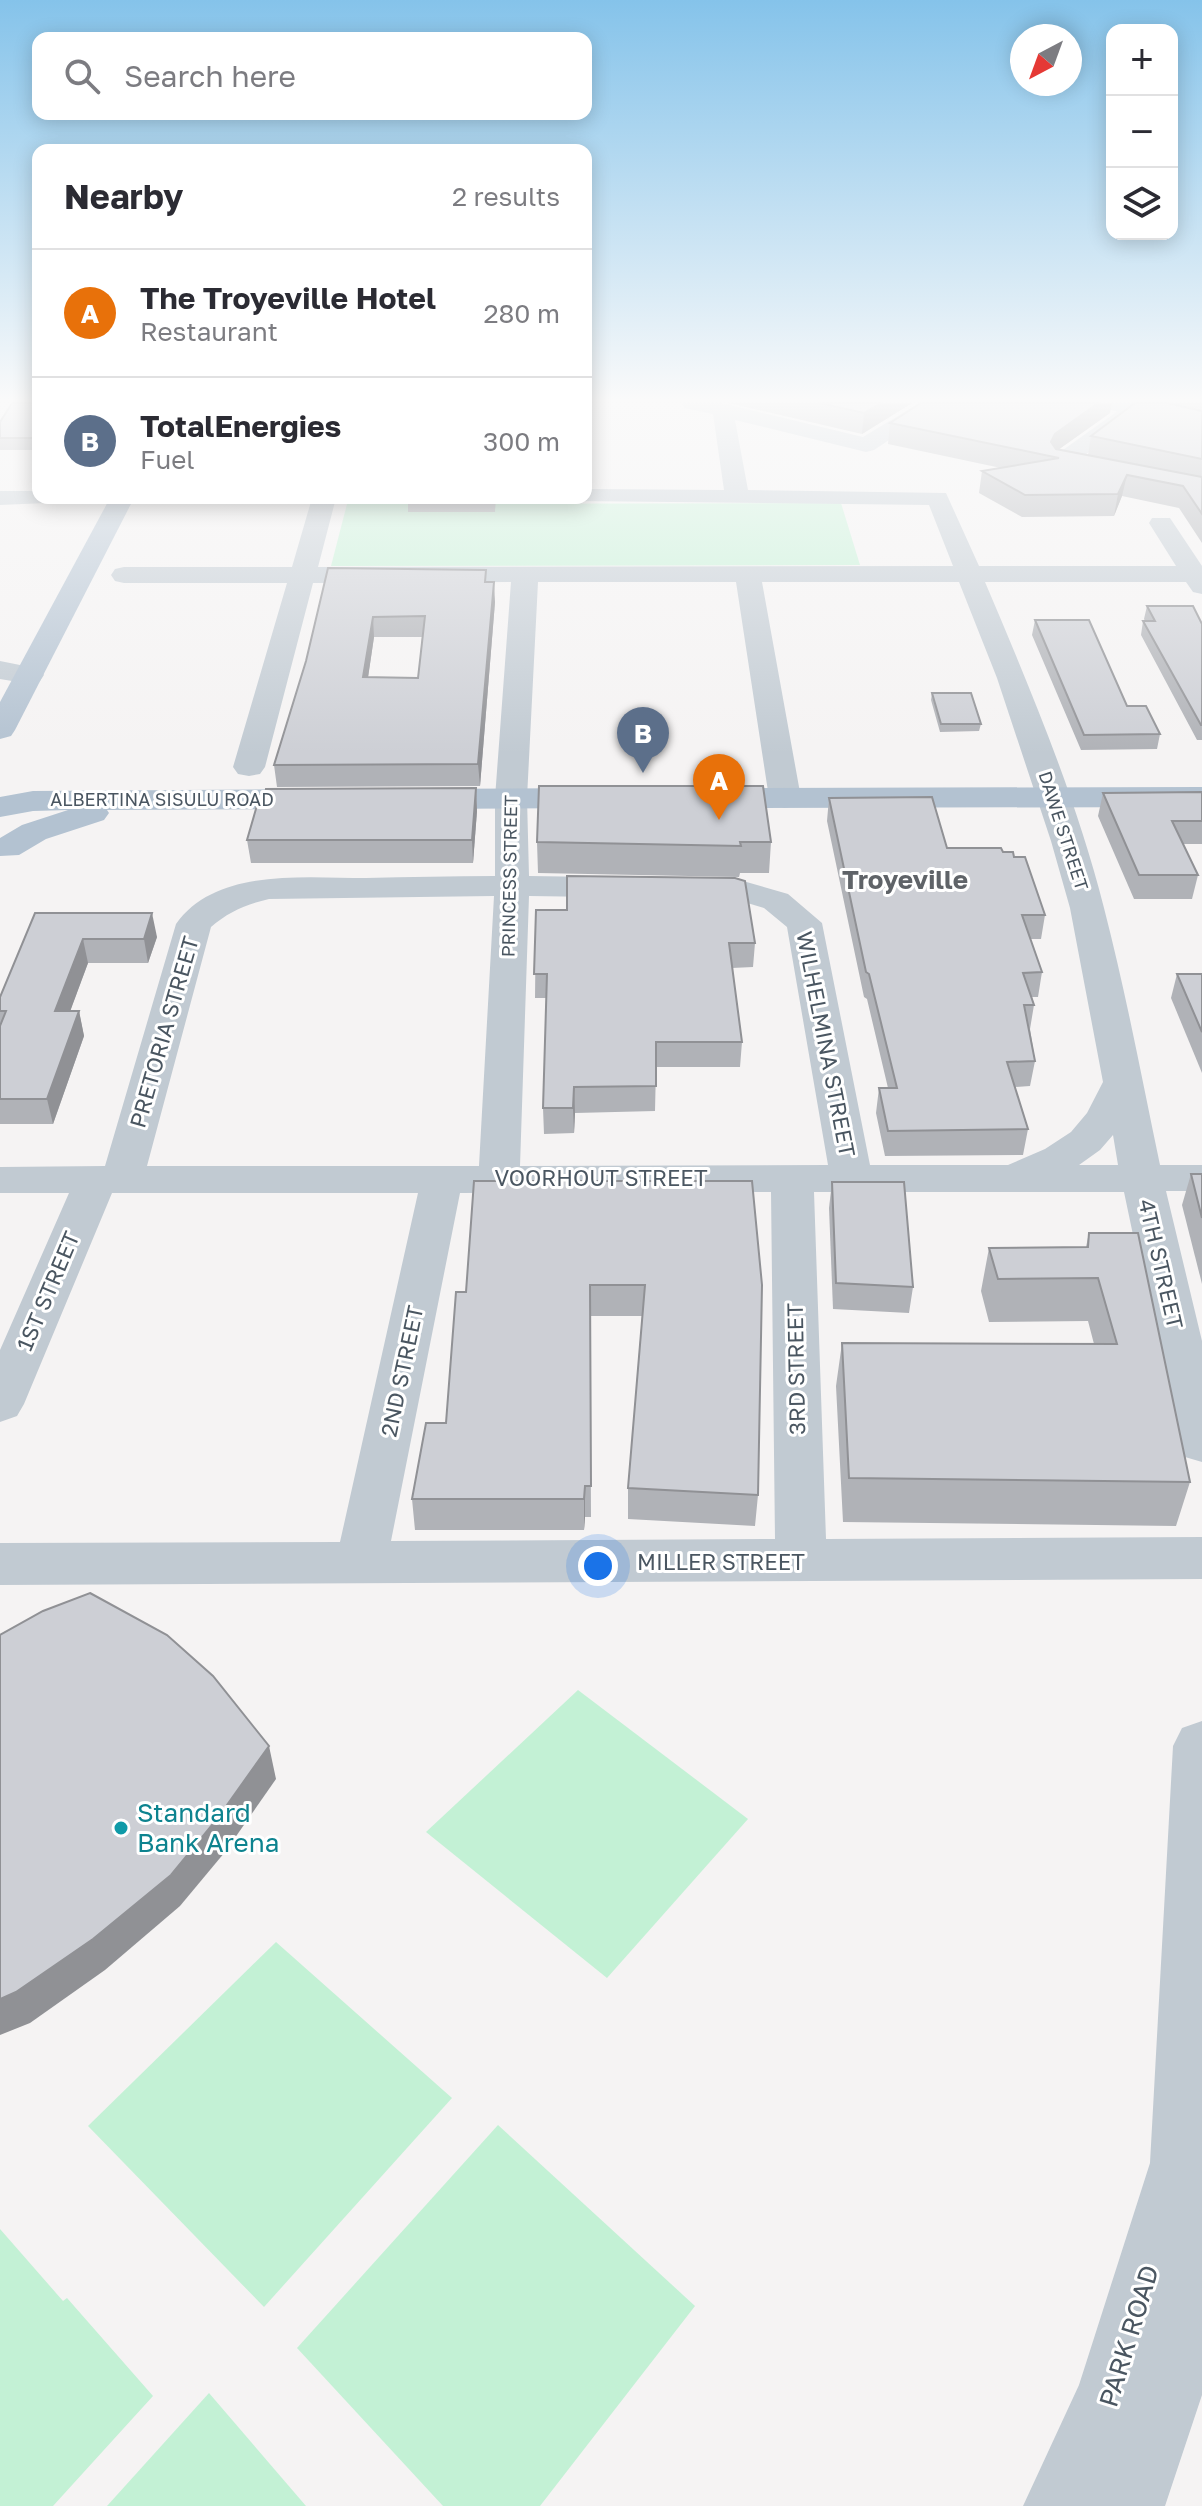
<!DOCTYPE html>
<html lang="en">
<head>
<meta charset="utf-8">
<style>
  body { margin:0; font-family:"Golos Text",sans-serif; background:#f7f7f7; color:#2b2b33 }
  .controls { position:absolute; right:24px; top:24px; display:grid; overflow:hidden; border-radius:16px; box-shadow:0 4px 20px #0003 }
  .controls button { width:72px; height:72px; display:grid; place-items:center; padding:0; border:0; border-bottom:2px solid #e1e1e2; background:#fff; color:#2b2b33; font:40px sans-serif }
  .compass { position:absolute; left:1010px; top:24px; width:72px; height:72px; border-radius:50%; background:#fff; box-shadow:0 4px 20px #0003; rotate:221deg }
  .you { position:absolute; left:598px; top:1566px; width:28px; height:28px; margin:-20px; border:6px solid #fff; border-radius:50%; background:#1a73e8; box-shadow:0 0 0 12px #1a73e833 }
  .badge { display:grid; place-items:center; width:52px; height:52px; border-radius:50%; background:#0f766e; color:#fff; font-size:26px; font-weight:700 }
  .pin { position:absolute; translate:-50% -66px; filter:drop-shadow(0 2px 4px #0008) }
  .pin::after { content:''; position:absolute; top:42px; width:28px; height:24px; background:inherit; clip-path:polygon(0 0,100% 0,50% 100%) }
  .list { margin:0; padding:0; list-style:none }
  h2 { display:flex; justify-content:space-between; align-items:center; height:104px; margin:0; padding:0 32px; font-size:34px }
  h2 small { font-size:26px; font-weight:400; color:#7c7c81 }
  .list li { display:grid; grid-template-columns:52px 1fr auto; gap:24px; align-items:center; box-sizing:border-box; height:128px; padding:0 32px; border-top:2px solid #e1e1e2 }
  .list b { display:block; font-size:30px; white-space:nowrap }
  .list p { margin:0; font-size:26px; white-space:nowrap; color:#7c7c81 }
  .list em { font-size:26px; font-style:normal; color:#7c7c81 }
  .icon { flex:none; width:44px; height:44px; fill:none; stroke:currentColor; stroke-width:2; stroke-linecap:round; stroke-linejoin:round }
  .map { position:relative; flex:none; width:1202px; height:2506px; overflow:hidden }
  .search { position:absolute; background:#fff; box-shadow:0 4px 20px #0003; left:32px; top:32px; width:560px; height:88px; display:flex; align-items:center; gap:20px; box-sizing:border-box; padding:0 28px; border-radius:16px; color:#7c7c81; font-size:30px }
  .panel { position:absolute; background:#fff; box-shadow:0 4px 20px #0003; left:32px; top:144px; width:560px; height:360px; border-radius:16px }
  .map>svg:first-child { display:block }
  .green { fill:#c3f1d5 }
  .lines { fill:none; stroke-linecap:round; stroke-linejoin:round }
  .minor { fill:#c1cad2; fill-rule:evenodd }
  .major { fill:#b3c2d1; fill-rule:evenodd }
  .wall { fill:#b0b2b7; fill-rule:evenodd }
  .shaded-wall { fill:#909195 }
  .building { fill:#cdcfd5; stroke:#909195; stroke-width:2; fill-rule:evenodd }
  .culture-dot { fill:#0f9aa8; stroke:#fff; stroke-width:3 }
  .labels { text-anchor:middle; stroke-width:6; stroke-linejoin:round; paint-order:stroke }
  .far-street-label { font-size:18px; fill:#4a5661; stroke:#fff }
  .street-label { font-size:22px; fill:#4a5661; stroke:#fff }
  .far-district-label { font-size:26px; font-weight:bold; fill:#5f6368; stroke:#fff }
  .near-culture-label { font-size:26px; fill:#0d838f; stroke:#fff; text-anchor:start }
  .near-street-label { font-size:26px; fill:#4a5661; stroke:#fff }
</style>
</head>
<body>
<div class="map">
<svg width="1202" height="2506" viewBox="0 0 1202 2506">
  <rect width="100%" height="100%" fill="#f5f3f3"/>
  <g class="green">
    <path d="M 841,503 L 860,565 L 331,566 L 347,504 Z"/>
    <path d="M 578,1690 L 748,1819 L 607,1978 L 426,1832 Z"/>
    <path d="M 276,1942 L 452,2098 L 264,2307 L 88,2126 Z"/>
    <path d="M 498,2125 L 695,2306 L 540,2506 L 443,2506 L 297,2348 Z"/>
    <path d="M 0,2229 L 63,2301 L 67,2298 L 153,2396 L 53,2506 L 0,2506 Z"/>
    <path d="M 209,2393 L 306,2506 L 107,2506 Z"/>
  </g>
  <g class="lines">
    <g class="minor">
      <path d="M 682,403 L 721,403 L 863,437 L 919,403 L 945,403 L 874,450 L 866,452 L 735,420 L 748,490 L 946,493 L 979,566 L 1176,566 L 1149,523 L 1152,518 L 1170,518 L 1202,566 L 1202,594 L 1193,592 L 1186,582 L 985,582 C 1030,688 1076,797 1104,908 C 1126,993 1142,1079 1160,1165 L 1202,1165 L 1202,1191 L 1166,1191 L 1202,1341 L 1202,1462 L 1185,1457 L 1177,1444 L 1124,1192 L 814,1192 L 826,1539 L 1202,1537 L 1202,1579 L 0,1585 L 0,1543 L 340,1542 L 418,1193 L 112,1193 L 24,1404 L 17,1416 L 0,1422 L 0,1350 L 69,1193 L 0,1193 L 0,1167 L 105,1166 L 176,924 C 216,867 306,878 366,878 C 409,877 452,876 495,876 L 495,798 L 511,582 L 313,583 L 265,767 L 260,774 L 249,776 L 238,774 L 233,767 L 287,583 L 124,583 L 115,581 L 111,575 L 115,569 L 124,567 L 292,567 L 312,498 L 336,498 L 318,567 L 953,566 L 929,505 L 578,501 L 575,498 L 586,498 L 586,489 L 724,490 L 713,414 L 684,408 ZM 538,582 L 736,582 L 769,798 L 774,805 L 785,808 L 796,805 L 801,798 L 762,582 L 959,582 L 997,678 L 1051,841 L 1070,908 L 1103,1082 L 1087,1113 L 1071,1132 L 1045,1149 L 1008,1165 L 870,1165 L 822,923 L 788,894 L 736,879 L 529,876 L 527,798 ZM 494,896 L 479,1166 L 147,1166 L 211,927 C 228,912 247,904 269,899 ZM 529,896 L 734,899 L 764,908 L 787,927 L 828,1165 L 520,1166 ZM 1113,1135 L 1118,1165 L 1079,1165 L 1100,1150 ZM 771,1192 L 775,1539 L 391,1541 L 460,1193 Z"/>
      <path d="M 1129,403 L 1154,403 L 1069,467 L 1053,467 L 1050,462 L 1053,457 Z"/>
      <path d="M 0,491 L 38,491 L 38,498 L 50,498 L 46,503 L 0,505 Z"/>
      <path d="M 0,661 L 40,669 L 44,675 L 40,681 L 30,684 L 0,679 Z"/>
      <path d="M 1202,1721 L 1202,2395 L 1165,2506 L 1023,2506 L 1079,2385 L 1150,2163 L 1173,1746 L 1182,1728 Z"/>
    </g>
    <g class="major">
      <path d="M 1096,403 L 1141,403 L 1202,415 L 1202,429 L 1106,409 Z"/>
      <path d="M 110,498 L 134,498 L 15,730 L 11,736 L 0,739 L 0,702 Z"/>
      <path d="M 1202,787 L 1202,807 L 706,808 L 695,805 L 690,798 L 695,791 L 706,788 Z"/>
      <path d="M 597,788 L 608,791 L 613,798 L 608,805 L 597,808 L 418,809 L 407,806 L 402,799 L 407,792 L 418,789 Z"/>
      <path d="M 317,789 L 328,792 L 333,799 L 328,806 L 317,809 L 107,810 L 109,813 L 104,820 L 46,839 L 19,855 L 0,856 L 0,838 L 22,825 L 68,810 L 33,811 L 0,817 L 0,797 L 33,791 Z"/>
    </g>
  </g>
  <g class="wall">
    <path d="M 38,403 L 38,450 L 0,450 L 0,422 Z"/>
    <path d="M 728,403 L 912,403 L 862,434 Z"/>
    <path d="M 1135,403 L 1202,403 L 1202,543 L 1179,508 L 1122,496 L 1114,516 L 1022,517 L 979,493 L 982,471 L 1001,468 L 888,444 L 890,423 L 1110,413 L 1059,449 L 1088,455 L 1091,436 Z"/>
    <path d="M 408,498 L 496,498 L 495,512 L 408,512 Z"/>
    <path d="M 328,568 L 486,570 L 486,582 L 495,602 L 480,786 L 277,787 L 274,765 L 306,661 ZM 374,637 L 422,637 L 418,678 L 368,677 Z"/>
    <path d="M 1147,606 L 1202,624 L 1202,740 L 1197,740 L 1141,635 L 1143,621 L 1145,621 L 1144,619 Z"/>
    <path d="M 1035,620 L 1127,706 L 1160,734 L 1157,749 L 1081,750 L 1032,635 Z"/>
    <path d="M 932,693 L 981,724 L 979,731 L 940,732 L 931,700 Z"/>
    <path d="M 476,788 L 477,811 L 473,863 L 251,863 L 247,840 Z"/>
    <path d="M 1202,792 L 1202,844 L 1183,844 L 1198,875 L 1192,899 L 1134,899 L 1098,816 L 1103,793 Z"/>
    <path d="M 829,798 L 947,848 L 1003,852 L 1014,857 L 1045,915 L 1041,939 L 1030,939 L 1042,972 L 1038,997 L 1032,997 L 1034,1005 L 1030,1029 L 1035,1061 L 1030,1086 L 1015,1087 L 1028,1129 L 1023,1155 L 885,1156 L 876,1113 L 879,1088 L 888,1088 L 867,999 L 864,997 L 827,821 Z"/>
    <path d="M 537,842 L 771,842 L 769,873 L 740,873 L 739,877 L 538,873 Z"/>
    <path d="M 536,910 L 755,943 L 753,967 L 732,968 L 742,1042 L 740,1067 L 656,1067 L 655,1111 L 575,1113 L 574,1133 L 544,1134 L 543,1108 L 546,998 L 535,998 Z"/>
    <path d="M 35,913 L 157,937 L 148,963 L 88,963 L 70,1011 L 79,1011 L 84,1036 L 53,1124 L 0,1124 L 0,997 Z"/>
    <path d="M 1177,974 L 1202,974 L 1202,1073 L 1171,998 Z"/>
    <path d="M 1191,1174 L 1202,1174 L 1202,1284 L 1182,1205 Z"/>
    <path d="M 752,1181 L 758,1495 L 755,1526 L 628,1519 L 628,1488 L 642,1316 L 590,1316 L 591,1517 L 585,1517 L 584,1530 L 415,1530 L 412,1499 L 446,1423 L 466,1292 Z"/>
    <path d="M 832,1182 L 913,1287 L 909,1313 L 833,1309 L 829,1208 Z"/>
    <path d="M 1089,1233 L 1190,1482 L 1176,1526 L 843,1522 L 836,1386 L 842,1343 L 1094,1344 L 1088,1321 L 989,1322 L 981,1291 L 989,1248 L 1086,1247 Z"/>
  </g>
  <g class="shaded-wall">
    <path d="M 881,403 L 912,403 L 862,434 L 864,413 Z"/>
    <path d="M 1098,403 L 1112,403 L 1110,413 L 1051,455 L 1051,442 L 1055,434 Z"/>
    <path d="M 1127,475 L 1122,496 L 1114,516 L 1118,494 Z"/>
    <path d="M 494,582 L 495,602 L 480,786 L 478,764 Z"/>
    <path d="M 373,617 L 374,637 L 365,698 L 363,677 Z"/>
    <path d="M 476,788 L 477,811 L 473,863 L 472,840 Z"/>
    <path d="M 152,913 L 157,937 L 148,963 L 144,939 Z"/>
    <path d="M 83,939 L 88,963 L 61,1036 L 55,1011 Z"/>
    <path d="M 79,1011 L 84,1036 L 53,1124 L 47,1099 Z"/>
    <path d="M 574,1087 L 575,1113 L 574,1133 L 573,1108 Z"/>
    <path d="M 585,1486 L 585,1517 L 584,1530 L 584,1499 Z"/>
    <path d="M 269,1746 L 276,1779 L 225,1852 L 180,1906 L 105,1970 L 30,2023 L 0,2035 L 0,1999 Z"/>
  </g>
  <g class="building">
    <path d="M 12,403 L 38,403 L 38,438 L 0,438 L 0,422 Z"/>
    <path d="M 820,403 L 881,403 L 864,413 Z"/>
    <path d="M 921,403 L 1098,403 L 1055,434 L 1051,442 L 1056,449 L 1202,477 L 1202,514 L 1183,486 L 1127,475 L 1118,494 L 1025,495 L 982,471 L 1059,458 L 890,423 Z"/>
    <path d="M 1135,403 L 1167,403 L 1202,411 L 1202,459 L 1091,436 Z"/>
    <path d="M 328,568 L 486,570 L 485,582 L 494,582 L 478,764 L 274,765 L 306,661 ZM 425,616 L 418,678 L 363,677 L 373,617 Z"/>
    <path d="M 1147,606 L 1193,606 L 1202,624 L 1202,725 L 1201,725 L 1143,621 L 1155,621 Z"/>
    <path d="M 1035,620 L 1089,620 L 1127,706 L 1146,706 L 1160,734 L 1084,735 Z"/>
    <path d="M 932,693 L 971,693 L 981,724 L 941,724 Z"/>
    <path d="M 539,786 L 763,786 L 771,842 L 740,842 L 741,846 L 537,842 Z"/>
    <path d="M 476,788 L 472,840 L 247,840 L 260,795 L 265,795 L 266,789 Z"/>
    <path d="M 1202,792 L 1202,821 L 1172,821 L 1198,875 L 1139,875 L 1103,793 Z"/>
    <path d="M 932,797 L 947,848 L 1001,848 L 1003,852 L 1013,852 L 1014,857 L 1025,857 L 1045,915 L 1022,915 L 1042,972 L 1023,973 L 1034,1005 L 1024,1005 L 1035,1061 L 1007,1062 L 1028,1129 L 888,1131 L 879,1088 L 897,1088 L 869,974 L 866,972 L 829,798 Z"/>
    <path d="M 567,876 L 735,878 L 745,881 L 755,943 L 729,943 L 742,1042 L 656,1042 L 656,1086 L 574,1087 L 573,1108 L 543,1108 L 547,974 L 534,974 L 536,910 L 567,910 Z"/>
    <path d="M 35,913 L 152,913 L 144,939 L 83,939 L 55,1011 L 79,1011 L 47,1099 L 0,1099 L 0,1026 L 6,1011 L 0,1011 L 0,997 Z"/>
    <path d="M 1177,974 L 1202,974 L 1202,1032 Z"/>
    <path d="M 1191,1174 L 1202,1174 L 1202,1218 Z"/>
    <path d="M 474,1181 L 752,1181 L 762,1285 L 758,1495 L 628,1488 L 645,1285 L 590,1285 L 591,1486 L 585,1486 L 584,1499 L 412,1499 L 426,1423 L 446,1423 L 456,1292 L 466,1292 Z"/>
    <path d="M 832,1182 L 904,1182 L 913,1287 L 836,1283 Z"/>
    <path d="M 1089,1233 L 1138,1233 L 1190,1482 L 849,1478 L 842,1343 L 1117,1344 L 1098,1278 L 998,1279 L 989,1248 L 1088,1247 Z"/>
    <path d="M 90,1593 L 167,1635 L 213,1676 L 269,1746 L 217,1819 L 171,1875 L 93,1939 L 16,1992 L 0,1999 L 0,1635 L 43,1611 Z"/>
  </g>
  <linearGradient id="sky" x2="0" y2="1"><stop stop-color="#85c3ea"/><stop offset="0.53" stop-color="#fafafa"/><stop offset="1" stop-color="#fafafa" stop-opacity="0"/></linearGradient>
  <rect width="1202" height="754" fill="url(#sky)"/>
  <circle class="culture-dot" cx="121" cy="1828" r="8"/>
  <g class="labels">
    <g class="far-street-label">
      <text x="162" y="806">ALBERTINA SISULU ROAD</text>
      <text transform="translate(1063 831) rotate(72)" y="6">DAWE STREET</text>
      <text transform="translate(510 876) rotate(-89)" y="6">PRINCESS STREET</text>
    </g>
    <g class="street-label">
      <text transform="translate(164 1032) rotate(-74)" y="8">PRETORIA STREET</text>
      <text transform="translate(826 1044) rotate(79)" y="8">WILHELMINA STREET</text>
      <text x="601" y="1186">VOORHOUT STREET</text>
      <text transform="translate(1161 1264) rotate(77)" y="8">4TH STREET</text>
      <text transform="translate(48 1291) rotate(-67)" y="8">1ST STREET</text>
      <text transform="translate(796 1369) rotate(-91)" y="8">3RD STREET</text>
      <text transform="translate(402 1371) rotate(-78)" y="8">2ND STREET</text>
      <text x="721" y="1570">MILLER STREET</text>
    </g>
    <g class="far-district-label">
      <text x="905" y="889">Troyeville</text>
    </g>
    <g class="near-culture-label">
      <text x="137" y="1822">Standard<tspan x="137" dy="30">Bank Arena</tspan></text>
    </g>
    <g class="near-street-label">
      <text transform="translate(1129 2336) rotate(-73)" y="9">PARK ROAD</text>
    </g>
  </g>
</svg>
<div class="controls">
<button>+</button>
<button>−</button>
<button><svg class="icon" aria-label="layers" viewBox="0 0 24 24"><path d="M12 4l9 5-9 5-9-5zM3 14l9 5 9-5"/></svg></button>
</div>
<svg class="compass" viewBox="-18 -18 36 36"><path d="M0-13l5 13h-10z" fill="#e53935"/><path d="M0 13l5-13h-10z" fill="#7c7c81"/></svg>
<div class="you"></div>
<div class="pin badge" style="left:719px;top:820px;background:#e8710a">A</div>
<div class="pin badge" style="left:643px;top:773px;background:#5c6f8a">B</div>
<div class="search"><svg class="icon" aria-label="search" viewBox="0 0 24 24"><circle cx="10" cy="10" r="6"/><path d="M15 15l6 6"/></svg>Search here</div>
<section class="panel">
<h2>Nearby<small>2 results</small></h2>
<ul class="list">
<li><span class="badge" style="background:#e8710a">A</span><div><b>The Troyeville Hotel</b><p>Restaurant</p></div><em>280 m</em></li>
<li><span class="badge" style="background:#5c6f8a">B</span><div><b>TotalEnergies</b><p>Fuel</p></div><em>300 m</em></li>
</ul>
</section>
</div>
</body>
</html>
